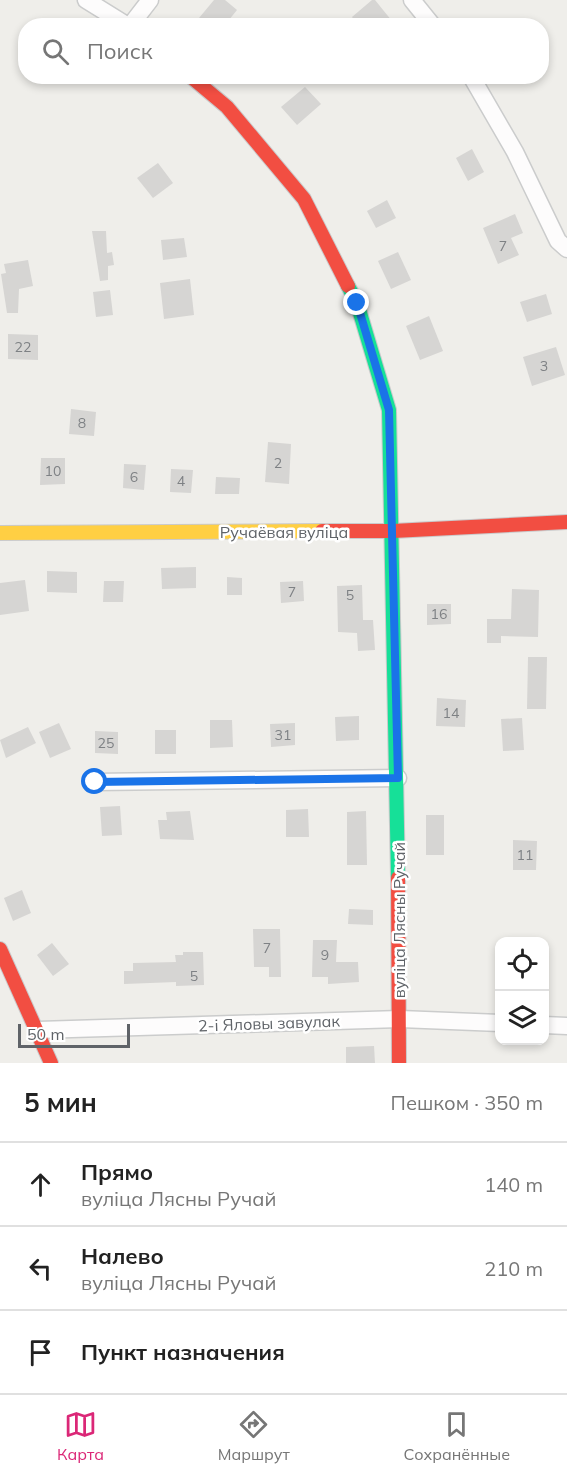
<!DOCTYPE html>
<html lang="ru">
<head>
<meta charset="utf-8">
<style>
  body { margin:0; font-family:Mulish,sans-serif; background:#f6f6f6; color:#222 }
  .controls { position:absolute; right:18px; bottom:18px; display:grid; overflow:hidden; border-radius:12px; box-shadow:0 3px 9px #0003 }
  .controls button { width:54px; height:54px; display:grid; place-items:center; padding:0; border:0; border-bottom:2px solid #e0e0e0; background:#fff; color:#222; font:30px sans-serif }
  .scale { position:absolute; left:18px; bottom:15px; width:112px; box-sizing:border-box; padding-left:6px; border:3px solid #5f6368; border-top:0; font-size:16px; line-height:21px; white-space:nowrap; color:#5f6368; -webkit-text-stroke:4px #fff; paint-order:stroke }
  .stop { position:absolute; width:18px; height:18px; margin:-14px; border:4px solid #1a73e8; border-radius:50%; background:#fff }
  .stop.end { background:#1a73e8; border-color:#fff; box-shadow:0 2px 6px #0008 }
  .list { margin:0; padding:0; list-style:none }
  h2 { display:flex; justify-content:space-between; align-items:center; height:78px; margin:0; padding:0 24px; font-size:26px }
  h2 small { font-size:20px; font-weight:400; color:#767676 }
  .list li { display:grid; grid-template-columns:39px 1fr auto; gap:18px; align-items:center; box-sizing:border-box; height:84px; padding:0 24px; border-top:2px solid #e0e0e0 }
  .list b { display:block; font-size:22px; white-space:nowrap }
  .list p { margin:0; font-size:20px; white-space:nowrap; color:#767676 }
  .list em { font-size:20px; font-style:normal; color:#767676 }
  .icon { flex:none; width:33px; height:33px; fill:none; stroke:currentColor; stroke-width:2; stroke-linecap:round; stroke-linejoin:round }
  .map { position:relative; flex:none; width:567px; height:1063px; overflow:hidden }
  .search { position:absolute; background:#fff; box-shadow:0 3px 9px #0003; left:18px; right:18px; top:18px; height:66px; display:flex; align-items:center; gap:15px; box-sizing:border-box; padding:0 21px; border-radius:24px; color:#767676; font-size:22px }
  .sheet { height:330px; background:#fff }
  nav { display:flex; justify-content:space-around; align-items:center; box-sizing:border-box; height:84px; border-top:2px solid #e0e0e0; background:#fff; font-size:16px; color:#767676 }
  nav a { display:grid; justify-items:center; gap:3px }
  nav .on { color:#db2777 }
  .map>svg:first-child { display:block }
  .building { fill:#d6d5d3 }
  .lines { fill:none; stroke-linecap:round; stroke-linejoin:round }
  .street-casing { stroke:#cbcccc; stroke-width:19 }
  .fast-casing { stroke:#cacacb; stroke-width:16 }
  .slow-casing { stroke:#cacacb; stroke-width:16 }
  .jam-casing { stroke:#cacacb; stroke-width:16 }
  .street { stroke:#fdfcfc; stroke-width:16 }
  .fast { stroke:#16e098; stroke-width:14 }
  .slow { stroke:#ffcf43; stroke-width:14 }
  .jam { stroke:#f24e42; stroke-width:14 }
  .route { stroke:#1a73e8; stroke-width:8 }
  .labels { text-anchor:middle; stroke-width:5; stroke-linejoin:round; paint-order:stroke }
  .number-label { font-size:14px; fill:#7e8184 }
  .street-label { font-size:16px; fill:#5f6368; stroke:#fff }
</style>
</head>
<body>
<div class="map">
<svg width="567" height="1063" viewBox="0 0 567 1063">
  <rect width="100%" height="100%" fill="#efeeea"/>
  <g class="building">
    <path d="M 214,0 L 225,0 L 237,10 L 224,26 L 207,26 L 199,18 Z"/>
    <path d="M 372,0 L 375,0 L 396,26 L 359,26 L 352,17 Z"/>
    <path d="M 305,87 L 321,104 L 297,125 L 281,107 Z"/>
    <path d="M 472,149 L 484,172 L 468,181 L 456,158 Z"/>
    <path d="M 158,163 L 173,183 L 153,198 L 137,178 Z"/>
    <path d="M 387,200 L 396,218 L 376,228 L 367,211 Z"/>
    <path d="M 515,214 L 523,233 L 511,238 L 519,255 L 498,264 L 483,228 Z"/>
    <path d="M 92,231 L 106,231 L 107,253 L 112,252 L 114,265 L 108,266 L 108,280 L 100,281 Z"/>
    <path d="M 184,238 L 187,257 L 163,260 L 161,240 Z"/>
    <path d="M 398,252 L 411,280 L 391,289 L 378,261 Z"/>
    <path d="M 28,260 L 33,286 L 19,289 L 18,313 L 7,313 L 1,274 L 6,273 L 4,264 Z"/>
    <path d="M 190,279 L 194,315 L 164,319 L 160,283 Z"/>
    <path d="M 110,290 L 113,315 L 96,317 L 93,292 Z"/>
    <path d="M 546,294 L 552,314 L 527,322 L 520,302 Z"/>
    <path d="M 429,316 L 443,351 L 420,360 L 406,326 Z"/>
    <path d="M 8,334 L 38,335 L 38,360 L 8,359 Z"/>
    <path d="M 556,347 L 565,375 L 532,386 L 523,357 Z"/>
    <path d="M 71,409 L 96,412 L 94,436 L 69,434 Z"/>
    <path d="M 268,442 L 291,444 L 289,484 L 265,482 Z"/>
    <path d="M 41,458 L 65,458 L 65,484 L 40,485 Z"/>
    <path d="M 124,464 L 146,465 L 144,490 L 123,488 Z"/>
    <path d="M 171,469 L 193,470 L 191,493 L 170,492 Z"/>
    <path d="M 216,477 L 240,478 L 239,494 L 215,494 Z"/>
    <path d="M 196,567 L 196,588 L 162,589 L 161,568 Z"/>
    <path d="M 47,571 L 77,572 L 77,593 L 47,592 Z"/>
    <path d="M 227,577 L 242,578 L 242,595 L 227,595 Z"/>
    <path d="M 25,580 L 29,611 L 0,615 L 0,583 Z"/>
    <path d="M 104,581 L 124,581 L 123,602 L 103,602 Z"/>
    <path d="M 303,581 L 304,601 L 281,603 L 280,582 Z"/>
    <path d="M 362,585 L 363,620 L 373,620 L 375,650 L 358,651 L 357,633 L 338,632 L 337,586 Z"/>
    <path d="M 512,589 L 539,590 L 538,637 L 501,636 L 501,643 L 487,643 L 487,619 L 511,619 Z"/>
    <path d="M 427,604 L 451,604 L 451,624 L 427,625 Z"/>
    <path d="M 528,657 L 547,657 L 546,709 L 527,709 Z"/>
    <path d="M 437,698 L 466,700 L 465,727 L 436,726 Z"/>
    <path d="M 359,716 L 359,740 L 336,741 L 335,717 Z"/>
    <path d="M 522,718 L 524,750 L 503,751 L 501,719 Z"/>
    <path d="M 210,720 L 232,720 L 233,747 L 210,748 Z"/>
    <path d="M 59,723 L 71,749 L 50,758 L 39,732 Z"/>
    <path d="M 295,723 L 295,745 L 271,747 L 270,724 Z"/>
    <path d="M 28,727 L 36,743 L 6,758 L 0,740 Z"/>
    <rect x="155" y="730" width="21" height="24"/>
    <path d="M 95,731 L 118,732 L 118,754 L 95,753 Z"/>
    <path d="M 120,806 L 122,835 L 102,836 L 100,807 Z"/>
    <path d="M 308,809 L 309,837 L 286,837 L 286,810 Z"/>
    <path d="M 190,811 L 194,840 L 160,839 L 158,820 L 167,820 L 166,812 Z"/>
    <path d="M 366,811 L 367,865 L 347,865 L 347,812 Z"/>
    <rect x="426" y="815" width="18" height="40"/>
    <path d="M 513,840 L 537,841 L 536,870 L 513,870 Z"/>
    <path d="M 22,890 L 31,913 L 13,921 L 4,898 Z"/>
    <path d="M 349,909 L 373,910 L 373,925 L 348,924 Z"/>
    <path d="M 253,929 L 280,929 L 281,977 L 269,977 L 269,967 L 254,967 Z"/>
    <path d="M 313,940 L 337,940 L 336,962 L 358,962 L 359,982 L 328,984 L 328,977 L 312,977 Z"/>
    <path d="M 52,943 L 69,964 L 53,976 L 37,955 Z"/>
    <path d="M 183,952 L 203,952 L 204,985 L 176,986 L 176,982 L 124,984 L 124,971 L 133,971 L 133,963 L 176,962 L 175,955 L 183,955 Z"/>
    <path d="M 374,1046 L 375,1063 L 346,1063 L 346,1047 Z"/>
  </g>
  <g class="lines">
    <g class="street-casing">
      <g id="street">
        <path d="M 86,0 L 128,26"/>
        <path d="M 412,0 L 433,26"/>
        <path d="M 130,26 L 150,0"/>
        <path d="M 471,76 L 515,152 L 558,241 L 567,249"/>
        <path d="M 95,782 L 398,778"/>
        <path d="M 544,1025 L 567,1026"/>
        <path d="M 38,1030 L 400,1019 L 500,1023"/>
      </g>
    </g>
    <g class="fast-casing">
      <path id="fast" d="M 348,286 L 357,303 L 389,410 L 398,878"/>
    </g>
    <g class="slow-casing">
      <path id="slow" d="M 0,533 L 322,531"/>
    </g>
    <g class="jam-casing">
      <g id="jam">
        <path d="M 190,76 L 227,107 L 304,199 L 348,286"/>
        <path d="M 322,531 L 393,531 L 567,522"/>
        <path d="M 398,878 L 399,1063"/>
        <path d="M 0,949 L 51,1063"/>
      </g>
    </g>
    <use href="#street" class="street"/>
    <use href="#fast" class="fast"/>
    <use href="#slow" class="slow"/>
    <use href="#jam" class="jam"/>
  </g>
  <g class="lines">
    <path class="route" d="M 95,782 L 398,778 L 389,410 L 357,303"/>
  </g>
  <g class="labels">
    <g class="number-label">
      <text x="503" y="251">7</text>
      <text x="23" y="352">22</text>
      <text x="544" y="371">3</text>
      <text x="82" y="428">8</text>
      <text x="278" y="468">2</text>
      <text x="53" y="476">10</text>
      <text x="134" y="482">6</text>
      <text x="181" y="486">4</text>
      <text x="292" y="597">7</text>
      <text x="350" y="600">5</text>
      <text x="439" y="619">16</text>
      <text x="451" y="718">14</text>
      <text x="283" y="740">31</text>
      <text x="106" y="748">25</text>
      <text x="525" y="860">11</text>
      <text x="267" y="953">7</text>
      <text x="325" y="960">9</text>
      <text x="194" y="981">5</text>
    </g>
    <g class="street-label">
      <text x="284" y="538">Ручаёвая вуліца</text>
      <text transform="translate(399 920) rotate(-90)" y="6">вуліца Лясны Ручай</text>
      <text transform="translate(269 1023) rotate(-2)" y="6">2-і Яловы завулак</text>
    </g>
  </g>
</svg>
<div class="controls">
<button><svg class="icon" aria-label="locate" viewBox="0 0 24 24"><circle cx="12" cy="12" r="6"/><path d="M12 2v4M12 18v4M2 12h4M18 12h4"/></svg></button>
<button><svg class="icon" aria-label="layers" viewBox="0 0 24 24"><path d="M12 4l9 5-9 5-9-5zM3 14l9 5 9-5"/></svg></button>
</div>
<div class="scale">50 m</div>
<div class="stop" style="left:95px;top:782px"></div>
<div class="stop end" style="left:357px;top:303px"></div>
<div class="search"><svg class="icon" aria-label="search" viewBox="0 0 24 24"><circle cx="10" cy="10" r="6"/><path d="M15 15l6 6"/></svg>Поиск</div>
</div>
<section class="sheet">
<h2>5 мин<small>Пешком · 350 m</small></h2>
<ul class="list">
<li><svg class="icon" aria-label="ahead" viewBox="0 0 24 24"><path d="M12 20V5M6 11l6-6 6 6"/></svg><div><b>Прямо</b><p>вуліца Лясны Ручай</p></div><em>140 m</em></li>
<li><svg class="icon" aria-label="left" viewBox="0 0 24 24"><path d="M17 20v-9H6M10 6l-5 5 5 5"/></svg><div><b>Налево</b><p>вуліца Лясны Ручай</p></div><em>210 m</em></li>
<li><svg class="icon" aria-label="arrive" viewBox="0 0 24 24"><path d="M6 21V4h12l-3 4 3 4H6"/></svg><div><b>Пункт назначения</b></div></li>
</ul>
</section>
<nav>
<a class="on"><svg class="icon" aria-label="map" viewBox="0 0 24 24"><path d="M3 6l6-2 6 2 6-2v14l-6 2-6-2-6 2zM9 4v14M15 6v14"/></svg>Карта</a>
<a><svg class="icon" aria-label="directions" viewBox="0 0 24 24"><path d="M12 3l9 9-9 9-9-9zM9 14v-3h6M13 9l2 2-2 2"/></svg>Маршрут</a>
<a><svg class="icon" aria-label="saved" viewBox="0 0 24 24"><path d="M7 4h10v16l-5-4-5 4z"/></svg>Сохранённые</a>
</nav>
</body>
</html>
